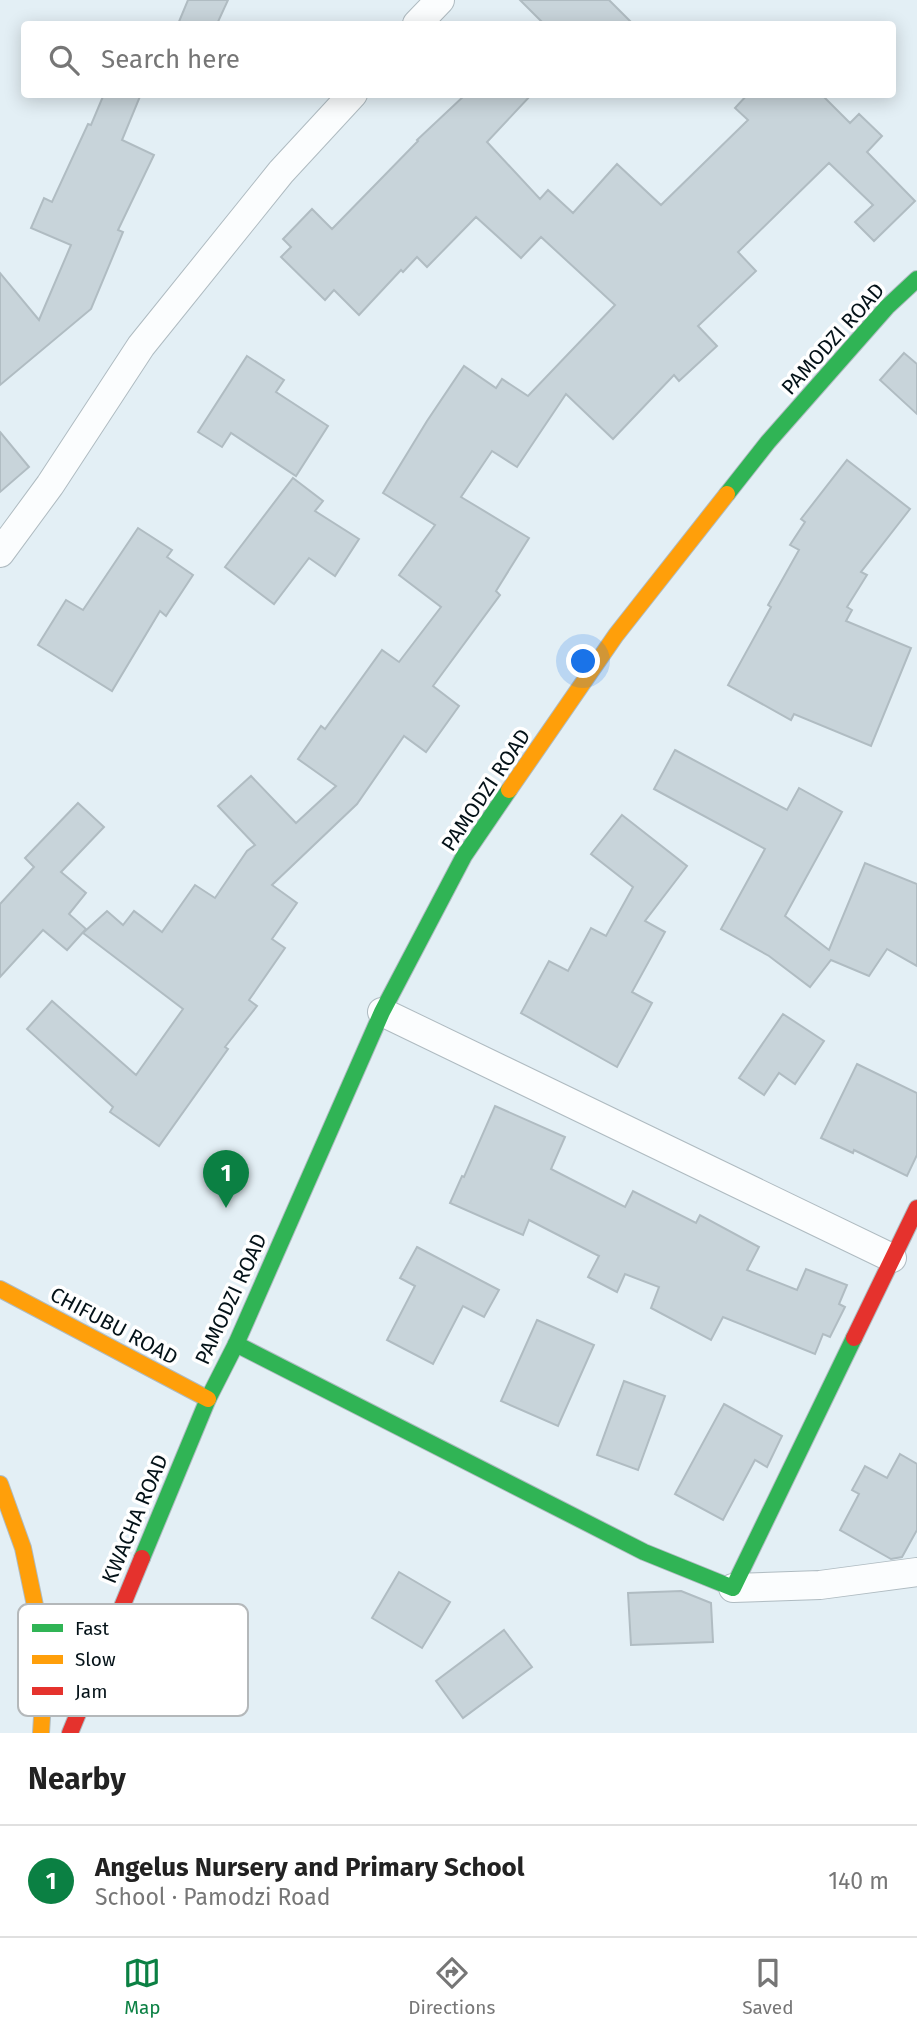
<!DOCTYPE html>
<html lang="en">
<head>
<meta charset="utf-8">
<style>
  body { margin:0; font-family:"Fira Sans",sans-serif; background:#f6f6f6; color:#222 }
  .you { position:absolute; left:584px; top:662px; width:24px; height:24px; margin:-18px; border:5px solid #fff; border-radius:50%; background:#1a73e8; box-shadow:0 0 0 10px #1a73e833 }
  .badge { display:grid; place-items:center; width:46px; height:46px; border-radius:50%; background:#0b8043; color:#fff; font-size:23px; font-weight:700 }
  .pin { position:absolute; translate:-50% -58px; filter:drop-shadow(0 2px 4px #0008) }
  .pin::after { content:''; position:absolute; top:37px; width:24px; height:21px; background:inherit; clip-path:polygon(0 0,100% 0,50% 100%) }
  .list { margin:0; padding:0; list-style:none }
  h2 { display:flex; justify-content:space-between; align-items:center; height:91px; margin:0; padding:0 28px; font-size:30px }
  h2 small { font-size:23px; font-weight:400; color:#767676 }
  .list li { display:grid; grid-template-columns:46px 1fr auto; gap:21px; align-items:center; box-sizing:border-box; height:112px; padding:0 28px; border-top:2px solid #e0e0e0 }
  .list b { display:block; font-size:26px; white-space:nowrap }
  .list p { margin:0; font-size:23px; white-space:nowrap; color:#767676 }
  .list em { font-size:23px; font-style:normal; color:#767676 }
  .icon { flex:none; width:38px; height:38px; fill:none; stroke:currentColor; stroke-width:2; stroke-linecap:round; stroke-linejoin:round }
  .map { position:relative; flex:none; width:917px; height:1733px; overflow:hidden }
  .search { position:absolute; background:#fff; box-shadow:0 4px 18px #0003; left:21px; right:21px; top:21px; height:77px; display:flex; align-items:center; gap:18px; box-sizing:border-box; padding:0 24px; border-radius:7px; color:#767676; font-size:26px }
  .sheet { height:203px; background:#fff }
  nav { display:flex; justify-content:space-around; align-items:center; box-sizing:border-box; height:98px; border-top:2px solid #e0e0e0; background:#fff; font-size:19px; color:#767676 }
  nav a { display:grid; justify-items:center; gap:4px }
  nav .on { color:#0b8043 }
  .map>svg:first-child { display:block }
  .building { fill:#c8d4da; stroke:#b0bcc2; stroke-width:2 }
  .lines { fill:none; stroke-linecap:round; stroke-linejoin:round }
  .street-casing { stroke:#afbbc1; stroke-width:30 }
  .fast-casing { stroke:#afbbc1; stroke-width:18 }
  .slow-casing { stroke:#afbbc1; stroke-width:18 }
  .jam-casing { stroke:#afbbc1; stroke-width:18 }
  .street { stroke:#fbfdfe; stroke-width:28 }
  .fast { stroke:#30b455; stroke-width:16 }
  .slow { stroke:#ff9f0a; stroke-width:16 }
  .jam { stroke:#e5322d; stroke-width:16 }
  .labels { text-anchor:middle; stroke-width:7; stroke-linejoin:round; paint-order:stroke }
  .street-label { font-size:21px; fill:#041218; stroke:#fff }
  .key { fill:#fff; stroke:#b4b8ba; stroke-width:2 }
  .key-label { font-size:19px; fill:#041218 }
</style>
</head>
<body>
<div class="map">
<svg width="917" height="1733" viewBox="0 0 917 1733">
  <rect width="100%" height="100%" fill="#e3eff5"/>
  <g class="building">
    <path d="M 188,0 L 228,0 L 217,24 L 178,24 Z"/>
    <path d="M 520,0 L 609,0 L 633,24 L 544,24 Z"/>
    <path d="M 104,94 L 141,94 L 122,140 L 154,155 L 118,230 L 123,232 L 91,309 L 0,385 L 0,273 L 39,320 L 71,245 L 31,228 L 44,198 L 52,202 L 88,124 L 91,125 Z"/>
    <path d="M 466,94 L 532,94 L 487,142 L 540,199 L 548,190 L 573,213 L 617,164 L 661,205 L 748,120 L 735,108 L 748,94 L 821,94 L 850,123 L 859,114 L 882,136 L 867,152 L 915,201 L 874,241 L 855,222 L 873,205 L 829,163 L 738,252 L 756,271 L 698,326 L 717,346 L 679,381 L 674,375 L 613,439 L 566,394 L 517,467 L 492,451 L 461,497 L 529,538 L 496,591 L 500,595 L 433,686 L 459,706 L 426,752 L 404,736 L 357,804 L 272,885 L 297,903 L 272,939 L 285,948 L 249,1000 L 257,1006 L 225,1047 L 228,1049 L 159,1146 L 110,1112 L 113,1107 L 27,1029 L 52,1001 L 136,1075 L 183,1009 L 83,933 L 107,911 L 123,925 L 134,911 L 162,932 L 195,885 L 215,898 L 247,851 L 255,845 L 218,806 L 251,776 L 296,823 L 336,786 L 298,759 L 321,726 L 325,729 L 382,650 L 399,662 L 441,607 L 399,575 L 435,525 L 383,493 L 427,421 L 464,366 L 496,388 L 502,379 L 528,396 L 615,305 L 541,237 L 521,258 L 476,217 L 427,267 L 417,257 L 403,272 L 401,270 L 359,315 L 334,290 L 325,300 L 281,257 L 291,247 L 283,239 L 312,209 L 332,229 L 418,141 L 417,140 Z"/>
    <path d="M 904,353 L 917,364 L 917,414 L 880,380 Z"/>
    <path d="M 247,356 L 284,380 L 276,392 L 328,426 L 296,476 L 231,433 L 222,447 L 198,432 Z"/>
    <path d="M 0,432 L 29,467 L 0,492 Z"/>
    <path d="M 847,460 L 910,509 L 861,572 L 867,575 L 847,607 L 852,610 L 846,621 L 911,648 L 871,746 L 794,714 L 791,720 L 728,685 L 771,607 L 768,605 L 799,550 L 790,545 L 805,522 L 801,519 Z"/>
    <path d="M 293,478 L 323,501 L 315,511 L 359,539 L 335,576 L 309,558 L 274,604 L 225,567 Z"/>
    <path d="M 138,528 L 172,550 L 167,557 L 193,575 L 166,616 L 160,611 L 112,691 L 38,645 L 66,600 L 83,610 Z"/>
    <path d="M 675,750 L 787,810 L 799,788 L 842,812 L 785,916 L 829,950 L 865,863 L 917,884 L 917,966 L 887,949 L 869,976 L 831,960 L 810,987 L 769,956 L 721,929 L 765,849 L 654,789 Z"/>
    <path d="M 78,803 L 104,827 L 61,872 L 86,893 L 69,914 L 86,929 L 67,950 L 43,930 L 0,977 L 0,904 L 34,867 L 25,858 Z"/>
    <path d="M 622,815 L 687,866 L 645,921 L 665,932 L 632,992 L 652,1003 L 617,1067 L 521,1013 L 549,961 L 568,971 L 591,928 L 606,936 L 633,887 L 591,854 Z"/>
    <path d="M 783,1014 L 824,1041 L 795,1084 L 779,1073 L 764,1095 L 739,1078 Z"/>
    <path d="M 857,1064 L 917,1093 L 917,1155 L 907,1176 L 854,1150 L 853,1153 L 821,1138 Z"/>
    <path d="M 495,1106 L 565,1137 L 551,1169 L 625,1207 L 633,1191 L 696,1223 L 700,1215 L 759,1247 L 747,1270 L 797,1290 L 806,1269 L 847,1285 L 839,1304 L 845,1307 L 830,1337 L 823,1334 L 815,1354 L 723,1317 L 711,1340 L 651,1308 L 659,1287 L 625,1274 L 617,1292 L 588,1277 L 599,1256 L 529,1220 L 523,1235 L 450,1203 L 462,1176 L 464,1177 Z"/>
    <path d="M 417,1247 L 499,1290 L 484,1317 L 463,1306 L 433,1364 L 387,1340 L 415,1286 L 400,1278 Z"/>
    <path d="M 537,1320 L 594,1345 L 558,1426 L 501,1401 Z"/>
    <path d="M 624,1381 L 665,1396 L 638,1470 L 597,1455 Z"/>
    <path d="M 724,1404 L 782,1436 L 767,1467 L 755,1460 L 723,1520 L 675,1494 Z"/>
    <path d="M 900,1454 L 917,1464 L 917,1530 L 902,1557 L 891,1559 L 840,1530 L 859,1494 L 852,1490 L 865,1466 L 887,1478 Z"/>
    <path d="M 399,1572 L 450,1602 L 422,1648 L 372,1618 Z"/>
    <path d="M 681,1591 L 711,1603 L 713,1642 L 631,1645 L 628,1593 Z"/>
    <path d="M 504,1630 L 532,1667 L 463,1718 L 436,1681 Z"/>
  </g>
  <g class="lines">
    <g class="street-casing">
      <g id="street">
        <path d="M 417,24 L 440,0"/>
        <path d="M 0,553 L 50,485 L 141,346 L 281,172 L 353,94"/>
        <path d="M 382,1012 L 892,1258"/>
        <path d="M 733,1588 L 820,1585 L 917,1572"/>
      </g>
    </g>
    <g class="fast-casing">
      <g id="fast">
        <path d="M 727,494 L 768,442 L 887,307 L 917,279"/>
        <path d="M 236,1344 L 644,1552 L 733,1588 L 854,1338"/>
        <path d="M 142,1558 L 208,1399 L 236,1344 L 382,1012 L 464,856 L 509,790"/>
      </g>
    </g>
    <g class="slow-casing">
      <g id="slow">
        <path d="M 509,790 L 616,635 L 727,494"/>
        <path d="M 0,1289 L 208,1399"/>
        <path d="M 0,1484 L 23,1548 L 37,1615 L 44,1685 L 41,1733"/>
      </g>
    </g>
    <g class="jam-casing">
      <g id="jam">
        <path d="M 854,1338 L 917,1208"/>
        <path d="M 70,1733 L 142,1558"/>
      </g>
    </g>
    <use href="#street" class="street"/>
    <use href="#fast" class="fast"/>
    <use href="#slow" class="slow"/>
    <use href="#jam" class="jam"/>
  </g>
  <g class="labels">
    <g class="street-label">
      <text transform="translate(833 339) rotate(-48)" y="7">PAMODZI ROAD</text>
      <text transform="translate(486 790) rotate(-56)" y="7">PAMODZI ROAD</text>
      <text transform="translate(231 1299) rotate(-65)" y="7">PAMODZI ROAD</text>
      <text transform="translate(114 1326) rotate(28)" y="7">CHIFUBU ROAD</text>
      <text transform="translate(135 1519) rotate(-67)" y="7">KWACHA ROAD</text>
    </g>
  </g>
  <rect x="18" y="1604" width="230" height="112" rx="10" class="key"/>
  <rect x="32" y="1624" width="31" height="8" fill="#30b455"/>
  <rect x="32" y="1655" width="31" height="9" fill="#ff9f0a"/>
  <rect x="32" y="1687" width="31" height="8" fill="#e5322d"/>
  <g class="key-label">
    <text x="75" y="1635">Fast</text>
    <text x="75" y="1666">Slow</text>
    <text x="75" y="1698">Jam</text>
  </g>
</svg>
<div class="you"></div>
<div class="pin badge" style="left:226px;top:1208px">1</div>
<div class="search"><svg class="icon" aria-label="search" viewBox="0 0 24 24"><circle cx="10" cy="10" r="6"/><path d="M15 15l6 6"/></svg>Search here</div>
</div>
<section class="sheet">
<h2>Nearby<small></small></h2>
<ul class="list">
<li><span class="badge">1</span><div><b>Angelus Nursery and Primary School</b><p>School · Pamodzi Road</p></div><em>140 m</em></li>
</ul>
</section>
<nav>
<a class="on"><svg class="icon" aria-label="map" viewBox="0 0 24 24"><path d="M3 6l6-2 6 2 6-2v14l-6 2-6-2-6 2zM9 4v14M15 6v14"/></svg>Map</a>
<a><svg class="icon" aria-label="directions" viewBox="0 0 24 24"><path d="M12 3l9 9-9 9-9-9zM9 14v-3h6M13 9l2 2-2 2"/></svg>Directions</a>
<a><svg class="icon" aria-label="saved" viewBox="0 0 24 24"><path d="M7 4h10v16l-5-4-5 4z"/></svg>Saved</a>
</nav>
</body>
</html>
